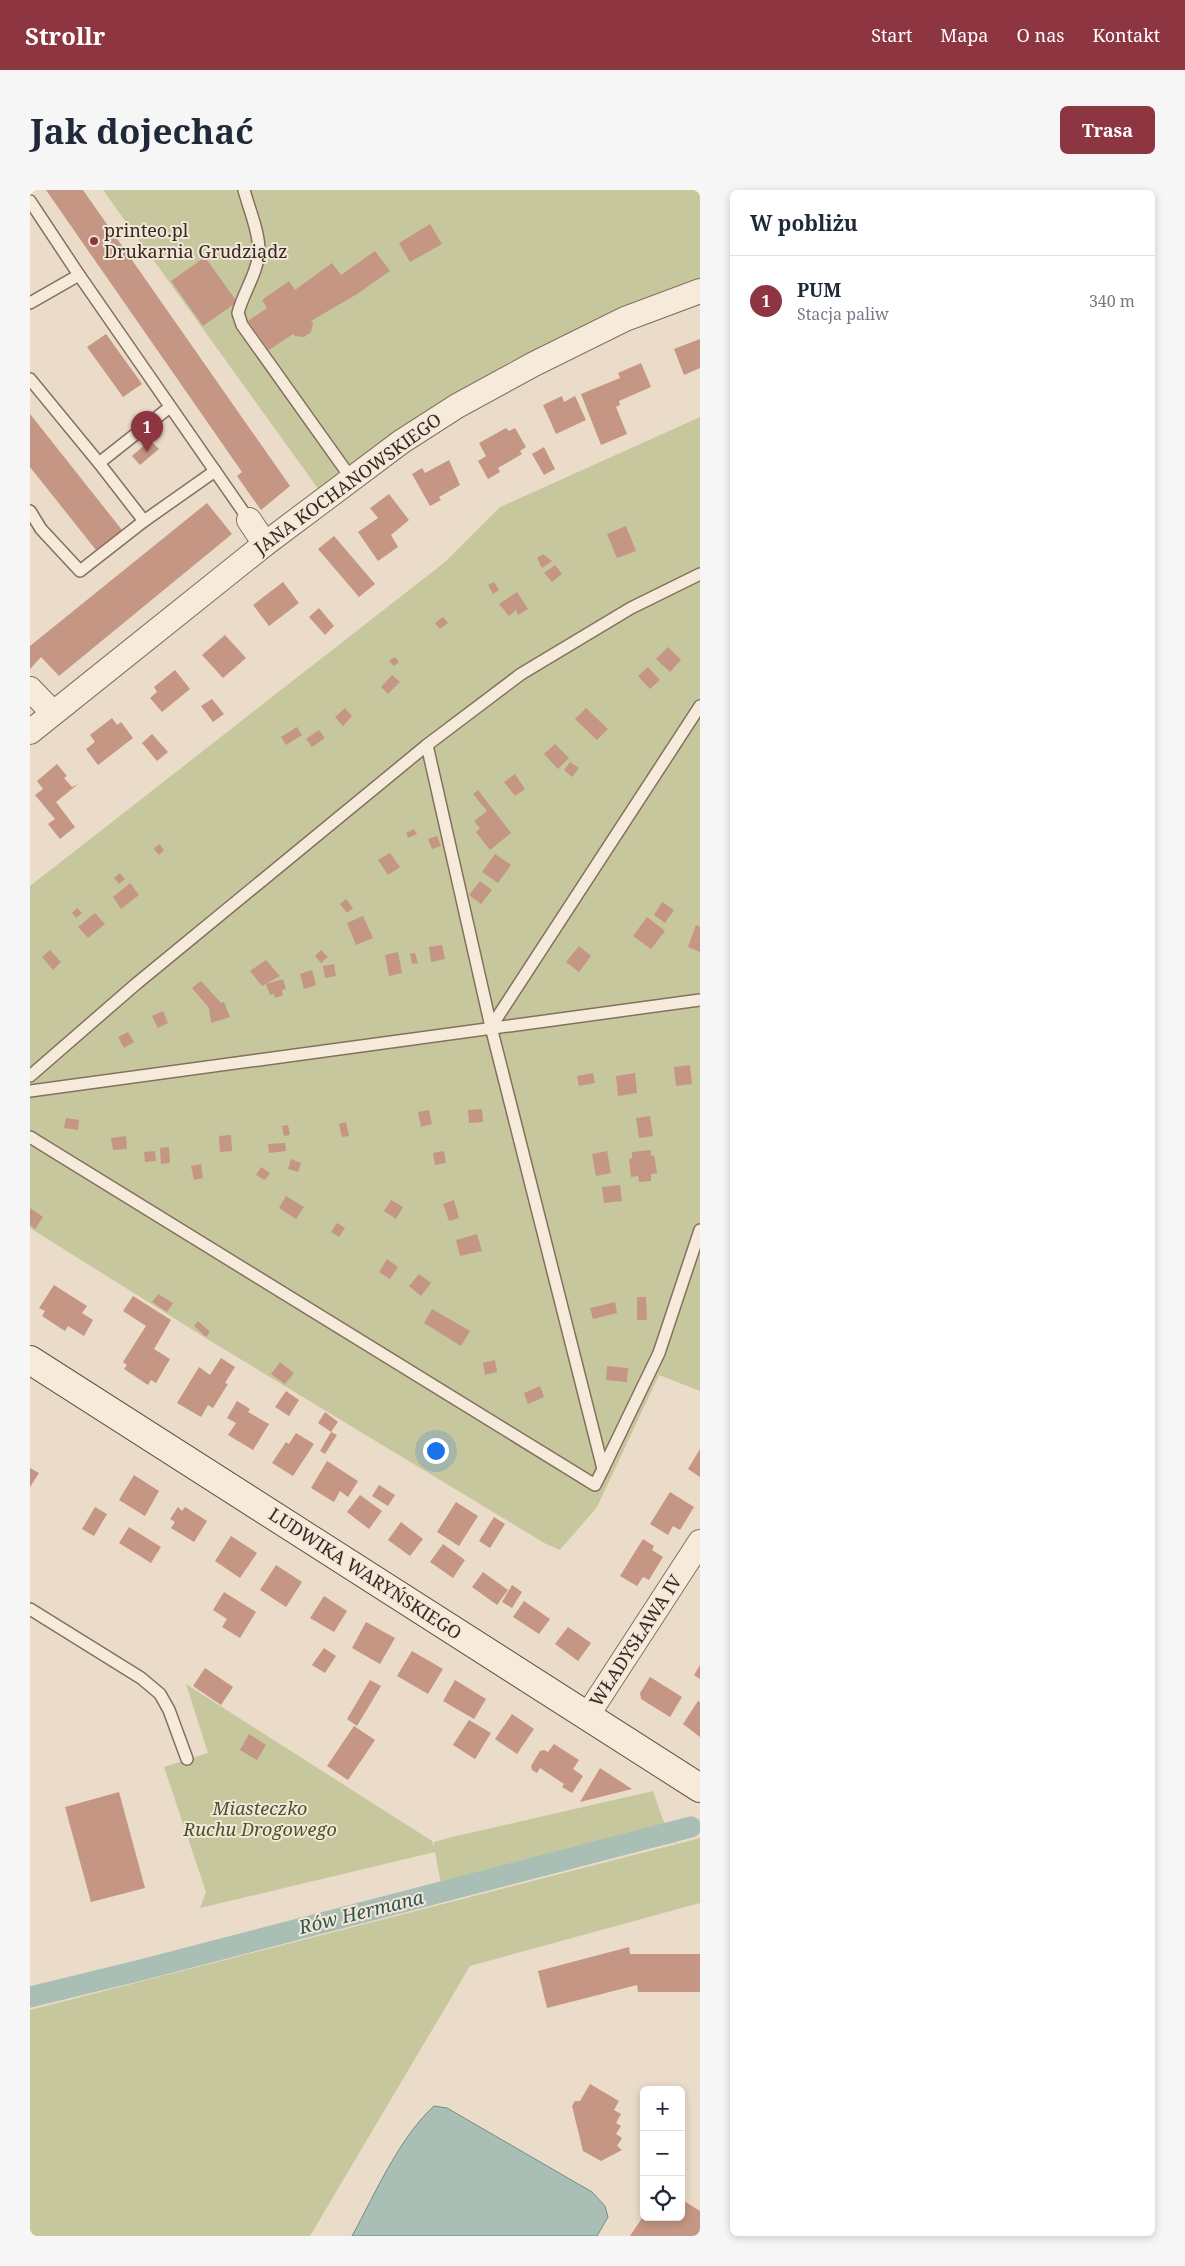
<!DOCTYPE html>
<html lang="pl">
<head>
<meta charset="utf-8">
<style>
  body { margin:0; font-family:"Noto Serif",serif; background:#f6f6f7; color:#1f2937 }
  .controls { position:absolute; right:15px; bottom:15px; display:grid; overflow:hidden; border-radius:8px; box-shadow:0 2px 8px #0003 }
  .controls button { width:45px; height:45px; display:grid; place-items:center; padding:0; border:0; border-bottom:1px solid #e0e1e3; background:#fff; color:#1f2937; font:25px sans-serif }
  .you { position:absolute; left:405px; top:1260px; width:18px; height:18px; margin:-12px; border:4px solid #fff; border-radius:50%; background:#1a73e8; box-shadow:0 0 0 8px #1a73e833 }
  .badge { display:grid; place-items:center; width:32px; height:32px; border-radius:50%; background:#8d3641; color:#fff; font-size:16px; font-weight:700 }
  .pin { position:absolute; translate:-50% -41px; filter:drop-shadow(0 1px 2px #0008) }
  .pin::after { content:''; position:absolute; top:26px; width:18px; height:15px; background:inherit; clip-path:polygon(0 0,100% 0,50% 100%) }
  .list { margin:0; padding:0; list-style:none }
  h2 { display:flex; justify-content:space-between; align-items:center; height:65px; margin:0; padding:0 20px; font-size:21px }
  h2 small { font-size:16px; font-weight:400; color:#747a83 }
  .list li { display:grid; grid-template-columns:32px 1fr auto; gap:15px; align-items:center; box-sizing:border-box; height:90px; padding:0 20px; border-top:1px solid #e0e1e3 }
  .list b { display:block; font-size:19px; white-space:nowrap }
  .list p { margin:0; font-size:16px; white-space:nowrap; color:#747a83 }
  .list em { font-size:16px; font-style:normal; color:#747a83 }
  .icon { flex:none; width:28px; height:28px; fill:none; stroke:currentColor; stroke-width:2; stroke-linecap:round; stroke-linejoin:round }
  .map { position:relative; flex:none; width:670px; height:2046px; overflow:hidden; border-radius:8px }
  header { display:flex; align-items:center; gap:30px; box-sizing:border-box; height:70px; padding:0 25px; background:#8d3641; color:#fff }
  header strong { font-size:24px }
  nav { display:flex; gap:28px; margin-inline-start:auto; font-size:18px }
  .intro { display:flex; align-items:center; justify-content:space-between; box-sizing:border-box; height:120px; padding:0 30px }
  h1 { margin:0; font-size:35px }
  .button { padding:12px 22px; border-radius:8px; background:#8d3641; color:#fff; font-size:18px; font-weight:700 }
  main { display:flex; gap:30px; padding:0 30px }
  aside { flex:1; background:#fff; border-radius:8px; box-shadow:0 2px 8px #0003 }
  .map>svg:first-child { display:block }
  .green { fill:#c7c79e }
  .water { fill:#a9bfb6; stroke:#708d82 }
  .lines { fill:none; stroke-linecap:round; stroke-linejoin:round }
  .canal { stroke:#a9bfb6; stroke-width:21 }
  .building { fill:#c49683 }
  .lane-casing { stroke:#856f5f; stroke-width:14 }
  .street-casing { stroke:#856f5f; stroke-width:26 }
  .secondary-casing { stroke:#675042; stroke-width:30 }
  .lane { stroke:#f6ebdb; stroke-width:11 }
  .street { stroke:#f6ebdb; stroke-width:24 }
  .secondary { stroke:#f6ebdb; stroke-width:28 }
  .poi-dot { fill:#8d3641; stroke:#f2e7d8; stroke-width:2 }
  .labels { text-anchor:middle; stroke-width:4; stroke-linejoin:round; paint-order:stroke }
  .poi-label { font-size:18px; fill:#372921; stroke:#f2e7d8; text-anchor:start }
  .street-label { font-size:18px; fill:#372921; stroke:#f2e7d8 }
  .park-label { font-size:18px; font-style:italic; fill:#4c512a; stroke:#f2e7d8 }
  .water-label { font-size:19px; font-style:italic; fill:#32554e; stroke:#f2e7d8 }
</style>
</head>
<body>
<header>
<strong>Strollr</strong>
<nav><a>Start</a><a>Mapa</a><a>O nas</a><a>Kontakt</a></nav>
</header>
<div class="intro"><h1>Jak dojechać</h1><a class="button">Trasa</a></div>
<main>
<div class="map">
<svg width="670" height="2046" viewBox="0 0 670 2046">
  <rect width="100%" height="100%" fill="#eadcc9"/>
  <g class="green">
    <path d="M 73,0 L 670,0 L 670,90 L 483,170 L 383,230 L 289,300 Z"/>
    <path d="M 670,227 L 670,1201 L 629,1185 L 567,1317 L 530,1360 L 516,1354 L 182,1152 L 0,1038 L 0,696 L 415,372 L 470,317 Z"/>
    <path d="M 156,1494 L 402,1651 L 404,1657 L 404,1652 L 422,1647 L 623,1601 L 638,1644 L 648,1652 L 412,1700 L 405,1662 L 170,1718 L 176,1702 L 134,1577 L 178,1563 Z"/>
    <path d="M 670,1648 L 670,1713 L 440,1776 L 280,2046 L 0,2046 L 0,1820 Z"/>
  </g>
  <path class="water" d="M 404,1916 L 417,1918 L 562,2002 L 575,2016 L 578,2027 L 567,2046 L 322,2046 C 345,2004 369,1948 404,1916 Z"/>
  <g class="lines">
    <path class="canal" d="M 0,1807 L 111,1780 L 661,1637"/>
  </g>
  <g class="building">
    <path d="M 16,0 L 53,0 L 260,296 L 231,320 L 207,286 L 212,282 Z"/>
    <path d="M 400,34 L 412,54 L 380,72 L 369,53 Z"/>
    <path d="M 345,61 L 360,81 L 327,104 L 281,131 L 283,134 L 281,142 L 274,147 L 265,146 L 263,144 L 239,160 L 218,131 L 237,118 L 232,110 L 259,91 L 265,100 L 302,73 L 311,85 Z"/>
    <path d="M 175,67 L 207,112 L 173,136 L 141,91 Z"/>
    <path d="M 76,144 L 112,194 L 93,207 L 57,157 Z"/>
    <path d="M 670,149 L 670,178 L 654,185 L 644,159 Z"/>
    <path d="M 611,173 L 621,197 L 589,211 L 590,215 L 586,217 L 597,244 L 571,255 L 551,204 L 590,188 L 588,183 Z"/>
    <path d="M 532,206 L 534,212 L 545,206 L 556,230 L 526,244 L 513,215 Z"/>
    <path d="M 0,224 L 92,340 L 66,360 L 0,277 Z"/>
    <path d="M 476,238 L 479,241 L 485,238 L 496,257 L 490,261 L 492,264 L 468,278 L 470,282 L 458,289 L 448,271 L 456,266 L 449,253 Z"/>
    <path d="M 120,250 L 129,259 L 110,275 L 102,266 Z"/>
    <path d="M 514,257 L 525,279 L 514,285 L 502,264 Z"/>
    <path d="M 419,270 L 430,295 L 409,307 L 411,310 L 400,316 L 382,284 L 392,278 L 395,283 Z"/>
    <path d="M 359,304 L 379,330 L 361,345 L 368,357 L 348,371 L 328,342 L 348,328 L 340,318 Z"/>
    <path d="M 177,313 L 202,344 L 29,486 L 11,467 L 0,479 L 0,456 Z"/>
    <path d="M 596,336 L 606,361 L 587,368 L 577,344 Z"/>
    <path d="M 304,346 L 345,394 L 329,407 L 288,359 Z"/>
    <path d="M 513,364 L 522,371 L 512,378 L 507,368 Z"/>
    <path d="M 525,375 L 532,384 L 522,392 L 514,383 Z"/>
    <path d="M 253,392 L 269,413 L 239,436 L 223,415 Z"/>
    <path d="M 464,392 L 469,400 L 463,404 L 458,395 Z"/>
    <path d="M 487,402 L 498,419 L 488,425 L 486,420 L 479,426 L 469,414 Z"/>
    <path d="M 289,418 L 304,436 L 295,445 L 279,427 Z"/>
    <path d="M 413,427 L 418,433 L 410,439 L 405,433 Z"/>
    <path d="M 195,445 L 216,468 L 193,488 L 172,465 Z"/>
    <path d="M 638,457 L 651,470 L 640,482 L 626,469 Z"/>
    <path d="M 365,467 L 369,472 L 364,476 L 359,471 Z"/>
    <path d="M 618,477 L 630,490 L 620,499 L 608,486 Z"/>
    <path d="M 145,480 L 160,499 L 132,522 L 120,508 L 127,502 L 124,497 Z"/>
    <path d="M 362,485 L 370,492 L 358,504 L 351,497 Z"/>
    <path d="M 182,509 L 194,524 L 183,532 L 171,516 Z"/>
    <path d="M 315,518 L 322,526 L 313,536 L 305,527 Z"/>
    <path d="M 556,518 L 578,539 L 567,550 L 545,529 Z"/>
    <path d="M 82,528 L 87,535 L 91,532 L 103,548 L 68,575 L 56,559 L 65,552 L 60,545 Z"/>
    <path d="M 267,537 L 272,545 L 256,555 L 251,547 Z"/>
    <path d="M 289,540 L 295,548 L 282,557 L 276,549 Z"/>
    <path d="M 122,544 L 138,562 L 127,571 L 112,553 Z"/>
    <path d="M 525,554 L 539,568 L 528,579 L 514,564 Z"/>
    <path d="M 540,572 L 549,578 L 542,587 L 534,580 Z"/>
    <path d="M 27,574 L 37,586 L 34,588 L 42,597 L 48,594 L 26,612 L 45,637 L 30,649 L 18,634 L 25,629 L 5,605 L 13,599 L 7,591 Z"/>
    <path d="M 485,584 L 495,599 L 485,606 L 474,592 Z"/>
    <path d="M 448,600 L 481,643 L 460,660 L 446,642 L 450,638 L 444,631 L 457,621 L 443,604 Z"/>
    <path d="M 384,639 L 387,644 L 378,648 L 376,643 Z"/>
    <path d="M 407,646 L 411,656 L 402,659 L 398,649 Z"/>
    <path d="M 129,654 L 134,660 L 129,665 L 124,659 Z"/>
    <path d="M 360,663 L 370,677 L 358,685 L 348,670 Z"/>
    <path d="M 465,664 L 481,675 L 468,693 L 452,682 Z"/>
    <path d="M 90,683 L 95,689 L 89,694 L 84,688 Z"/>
    <path d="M 450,691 L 462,700 L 451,714 L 439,705 Z"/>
    <path d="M 100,693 L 109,705 L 91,719 L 83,707 Z"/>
    <path d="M 316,709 L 323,718 L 317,723 L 310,714 Z"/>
    <path d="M 632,712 L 644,720 L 635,733 L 624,725 Z"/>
    <path d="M 47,718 L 52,723 L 46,728 L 42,723 Z"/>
    <path d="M 65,723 L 75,734 L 58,748 L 48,737 Z"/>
    <path d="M 333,726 L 343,748 L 326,755 L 317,733 Z"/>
    <path d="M 617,727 L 635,741 L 621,759 L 603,746 Z"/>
    <path d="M 666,735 L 670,737 L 670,762 L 658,757 Z"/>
    <path d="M 412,755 L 415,769 L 401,772 L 399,757 Z"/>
    <path d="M 549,756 L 561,766 L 549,782 L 536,772 Z"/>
    <path d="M 20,760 L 31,772 L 23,780 L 12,767 Z"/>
    <path d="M 291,760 L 298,767 L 291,773 L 285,766 Z"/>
    <path d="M 368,762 L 372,783 L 359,786 L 355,765 Z"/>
    <path d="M 385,763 L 388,773 L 382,774 L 380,764 Z"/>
    <path d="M 236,770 L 250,786 L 232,796 L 220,781 Z"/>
    <path d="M 304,774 L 306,786 L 295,788 L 293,776 Z"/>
    <path d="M 282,780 L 286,795 L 274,799 L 270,784 Z"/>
    <path d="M 253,789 L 256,799 L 252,800 L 253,805 L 245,808 L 244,804 L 240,805 L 236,794 Z"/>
    <path d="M 171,791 L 191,813 L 194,812 L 200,827 L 181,833 L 179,818 L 162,798 Z"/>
    <path d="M 133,821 L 138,833 L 128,838 L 122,826 Z"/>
    <path d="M 98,842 L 104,852 L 94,858 L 88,847 Z"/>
    <path d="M 660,875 L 662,894 L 646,896 L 644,877 Z"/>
    <path d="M 563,883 L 565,893 L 549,896 L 547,886 Z"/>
    <path d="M 605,883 L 607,903 L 588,906 L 586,886 Z"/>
    <path d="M 452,919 L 453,932 L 439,933 L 438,920 Z"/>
    <path d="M 399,920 L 402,934 L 391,937 L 388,922 Z"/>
    <path d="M 620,926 L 623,946 L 609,948 L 606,928 Z"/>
    <path d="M 36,928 L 49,930 L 48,940 L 34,938 Z"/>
    <path d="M 316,932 L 319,946 L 312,947 L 309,934 Z"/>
    <path d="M 258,935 L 260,945 L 254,946 L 252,936 Z"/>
    <path d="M 201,945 L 202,961 L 190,962 L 189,946 Z"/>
    <path d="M 96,946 L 97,959 L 83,960 L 81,948 Z"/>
    <path d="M 255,953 L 256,961 L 239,963 L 238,954 Z"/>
    <path d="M 139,957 L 140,973 L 131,974 L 130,958 Z"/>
    <path d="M 621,960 L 621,966 L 624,965 L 627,983 L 621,984 L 621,991 L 609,992 L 608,986 L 601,987 L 599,969 L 602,968 L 602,962 Z"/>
    <path d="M 125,961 L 126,971 L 115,972 L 114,962 Z"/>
    <path d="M 414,961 L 416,973 L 405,975 L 403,963 Z"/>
    <path d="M 577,961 L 581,983 L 566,986 L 562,964 Z"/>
    <path d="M 261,969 L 271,973 L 268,982 L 258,979 Z"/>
    <path d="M 171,974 L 173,988 L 164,990 L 161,976 Z"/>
    <path d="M 231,977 L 240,983 L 235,990 L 226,985 Z"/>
    <path d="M 590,995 L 592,1011 L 574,1013 L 572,997 Z"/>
    <path d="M 256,1006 L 274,1017 L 266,1029 L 249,1018 Z"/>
    <path d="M 361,1010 L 373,1017 L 366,1029 L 354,1021 Z"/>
    <path d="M 424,1010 L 429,1028 L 419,1031 L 413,1014 Z"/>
    <path d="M 0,1018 L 13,1027 L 5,1039 L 0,1035 Z"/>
    <path d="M 307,1033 L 315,1038 L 309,1047 L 301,1042 Z"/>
    <path d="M 447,1044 L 452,1061 L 430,1066 L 426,1050 Z"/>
    <path d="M 357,1069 L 368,1077 L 360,1089 L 349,1082 Z"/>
    <path d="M 389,1084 L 401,1093 L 391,1106 L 379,1096 Z"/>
    <path d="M 24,1095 L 57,1116 L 52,1123 L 63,1130 L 54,1146 L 38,1136 L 35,1141 L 12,1126 L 15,1121 L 9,1118 Z"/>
    <path d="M 128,1104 L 143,1113 L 137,1122 L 122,1112 Z"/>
    <path d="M 103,1106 L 141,1130 L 124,1159 L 140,1169 L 126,1193 L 121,1190 L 118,1195 L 94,1179 L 97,1175 L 93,1172 L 116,1136 L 93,1121 Z"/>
    <path d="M 607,1107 L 616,1107 L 617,1130 L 607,1130 Z"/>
    <path d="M 585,1112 L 587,1123 L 563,1129 L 560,1118 Z"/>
    <path d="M 402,1119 L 440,1141 L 431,1156 L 394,1133 Z"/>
    <path d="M 168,1131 L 180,1142 L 176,1147 L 164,1136 Z"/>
    <path d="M 191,1168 L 205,1177 L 195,1193 L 198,1194 L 183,1218 L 178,1215 L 171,1227 L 147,1213 L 169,1177 L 180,1185 Z"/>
    <path d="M 465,1170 L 467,1182 L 455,1185 L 453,1173 Z"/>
    <path d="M 250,1172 L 264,1183 L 255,1194 L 241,1184 Z"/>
    <path d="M 577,1176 L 598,1178 L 597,1192 L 576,1190 Z"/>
    <path d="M 510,1196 L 514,1207 L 498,1214 L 494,1203 Z"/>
    <path d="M 256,1201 L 269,1210 L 259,1226 L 245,1217 Z"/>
    <path d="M 207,1211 L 220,1219 L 218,1222 L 239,1234 L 223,1260 L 198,1245 L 206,1233 L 197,1228 Z"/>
    <path d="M 295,1222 L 308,1232 L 301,1242 L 288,1233 Z"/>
    <path d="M 301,1242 L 307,1245 L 295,1264 L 290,1261 Z"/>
    <path d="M 266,1243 L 284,1254 L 263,1286 L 242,1273 L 256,1252 L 259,1254 Z"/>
    <path d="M 670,1259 L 670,1287 L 658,1279 Z"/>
    <path d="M 297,1271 L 328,1291 L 318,1307 L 310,1301 L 304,1312 L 281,1298 Z"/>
    <path d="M 0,1278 L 9,1283 L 0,1297 Z"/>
    <path d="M 104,1285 L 129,1301 L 115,1326 L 89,1310 Z"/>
    <path d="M 349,1295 L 365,1305 L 358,1316 L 342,1306 Z"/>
    <path d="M 640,1302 L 664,1317 L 650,1340 L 643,1336 L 638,1345 L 620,1334 Z"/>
    <path d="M 330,1305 L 352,1321 L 339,1339 L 317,1322 Z"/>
    <path d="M 426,1312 L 448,1326 L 429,1356 L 407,1342 Z"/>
    <path d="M 65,1317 L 77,1324 L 64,1346 L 52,1339 Z"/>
    <path d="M 148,1317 L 152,1321 L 155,1317 L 177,1331 L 164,1352 L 141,1338 L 145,1332 L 140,1329 Z"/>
    <path d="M 464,1327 L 475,1334 L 460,1358 L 449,1351 Z"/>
    <path d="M 371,1332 L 393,1349 L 380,1366 L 358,1350 Z"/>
    <path d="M 99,1337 L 131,1357 L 121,1373 L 89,1353 Z"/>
    <path d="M 201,1346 L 227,1363 L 210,1388 L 185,1371 Z"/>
    <path d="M 613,1349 L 624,1356 L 622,1360 L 633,1367 L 619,1390 L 613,1387 L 607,1396 L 590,1386 Z"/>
    <path d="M 413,1354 L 435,1370 L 423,1388 L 400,1372 Z"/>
    <path d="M 246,1375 L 272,1392 L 256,1417 L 230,1400 Z"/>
    <path d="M 453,1382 L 478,1400 L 467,1415 L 442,1397 Z"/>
    <path d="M 482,1395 L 492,1402 L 482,1418 L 472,1412 Z"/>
    <path d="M 194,1402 L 226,1422 L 210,1448 L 192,1437 L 197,1429 L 183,1420 Z"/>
    <path d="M 294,1406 L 317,1421 L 304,1442 L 280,1428 Z"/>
    <path d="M 494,1411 L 520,1429 L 509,1444 L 483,1427 Z"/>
    <path d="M 336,1432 L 365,1448 L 350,1474 L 322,1458 Z"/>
    <path d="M 538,1437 L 561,1453 L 548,1471 L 525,1454 Z"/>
    <path d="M 294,1458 L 306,1466 L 295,1483 L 282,1475 Z"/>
    <path d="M 382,1461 L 413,1479 L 398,1504 L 367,1486 Z"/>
    <path d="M 670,1475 L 670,1489 L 664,1485 Z"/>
    <path d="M 175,1478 L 203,1497 L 191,1515 L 163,1496 Z"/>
    <path d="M 620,1487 L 652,1507 L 640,1527 L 611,1509 L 610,1503 Z"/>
    <path d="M 340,1490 L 351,1496 L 327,1536 L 317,1529 Z"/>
    <path d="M 425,1490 L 456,1509 L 444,1529 L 413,1511 Z"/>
    <path d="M 668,1511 L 670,1512 L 670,1547 L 653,1534 Z"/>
    <path d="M 482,1524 L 504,1539 L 487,1564 L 465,1549 Z"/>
    <path d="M 439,1530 L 461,1543 L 445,1569 L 423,1555 Z"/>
    <path d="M 324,1536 L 345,1550 L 318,1590 L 297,1576 Z"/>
    <path d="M 219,1544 L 236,1555 L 227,1570 L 210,1560 Z"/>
    <path d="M 524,1554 L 549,1570 L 543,1579 L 553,1586 L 542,1603 L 532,1597 L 534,1594 L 510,1578 L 507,1583 L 502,1580 L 501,1576 L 510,1561 L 514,1560 L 518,1562 Z"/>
    <path d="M 570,1578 L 602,1599 L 550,1612 Z"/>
    <path d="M 89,1602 L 115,1698 L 61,1712 L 35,1617 Z"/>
    <path d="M 599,1757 L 600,1764 L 670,1764 L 670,1802 L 608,1802 L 607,1795 L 517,1818 L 508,1781 Z"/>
    <path d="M 560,1894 L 589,1911 L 584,1920 L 591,1924 L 586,1933 L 591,1936 L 586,1944 L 592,1948 L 587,1956 L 592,1960 L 571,1971 L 553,1961 L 542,1916 L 545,1911 L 550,1911 Z"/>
    <path d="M 651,2009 L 670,2021 L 670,2046 L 600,2046 L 614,2025 L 614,2027 L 651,2027 Z"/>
  </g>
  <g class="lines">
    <g class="lane-casing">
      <g id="lane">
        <path d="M 214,0 C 219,19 229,41 229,61 C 228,82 213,103 208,123 L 212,135 L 321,288"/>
        <path d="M 0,11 L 49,85"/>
        <path d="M 0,113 L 49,85 L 219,330"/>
        <path d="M 0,189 L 69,273"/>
        <path d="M 140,217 L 69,273 L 114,331 L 185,281"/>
        <path d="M 0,321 L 11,339 L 50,381 L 114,331"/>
        <path d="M 397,555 L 461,837 L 670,516"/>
        <path d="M 461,837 L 573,1279 L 629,1163 L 670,1040"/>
        <path d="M 0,886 L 106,794 L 397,555 L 491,484 L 601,418 L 670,384"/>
        <path d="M 0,901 L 670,810"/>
        <path d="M 0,947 L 565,1295 L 573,1279"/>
        <path d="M 0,1419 L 111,1488 L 130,1504 L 139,1520 L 157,1569"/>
      </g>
    </g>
    <g class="street-casing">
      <g id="street">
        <path d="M 219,330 L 235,354"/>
        <path d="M 0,499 L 23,523"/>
        <path d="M 0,542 L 235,354 L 371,252 L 427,216 L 504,174 L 595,129 L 670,101"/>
        <path d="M 557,1526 L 670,1352"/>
      </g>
    </g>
    <g class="secondary-casing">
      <path id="secondary" d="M 0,1170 L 670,1598"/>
    </g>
    <use href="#lane" class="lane"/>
    <use href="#street" class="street"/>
    <use href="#secondary" class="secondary"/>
  </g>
  <circle class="poi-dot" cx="64" cy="51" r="5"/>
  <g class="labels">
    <g class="poi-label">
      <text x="74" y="47">printeo.pl<tspan x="74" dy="21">Drukarnia Grudziądz</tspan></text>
    </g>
    <g class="street-label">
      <text transform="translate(318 294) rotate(-36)" y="6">JANA KOCHANOWSKIEGO</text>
      <text transform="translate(335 1384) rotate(33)" y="6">LUDWIKA WARYŃSKIEGO</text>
      <text transform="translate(606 1451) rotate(-57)" y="6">WŁADYSŁAWA IV</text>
    </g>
    <g class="park-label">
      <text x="230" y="1625">Miasteczko<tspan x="230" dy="21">Ruchu Drogowego</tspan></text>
    </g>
    <g class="water-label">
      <text transform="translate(331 1722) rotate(-14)" y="7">Rów Hermana</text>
    </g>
  </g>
</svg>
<div class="controls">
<button>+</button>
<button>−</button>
<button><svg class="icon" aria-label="locate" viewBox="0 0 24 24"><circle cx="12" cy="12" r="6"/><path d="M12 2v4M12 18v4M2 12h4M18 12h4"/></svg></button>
</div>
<div class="you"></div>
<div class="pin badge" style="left:117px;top:262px">1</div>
</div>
<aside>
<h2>W pobliżu<small></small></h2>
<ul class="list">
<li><span class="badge">1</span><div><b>PUM</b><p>Stacja paliw</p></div><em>340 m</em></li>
</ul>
</aside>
</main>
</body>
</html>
